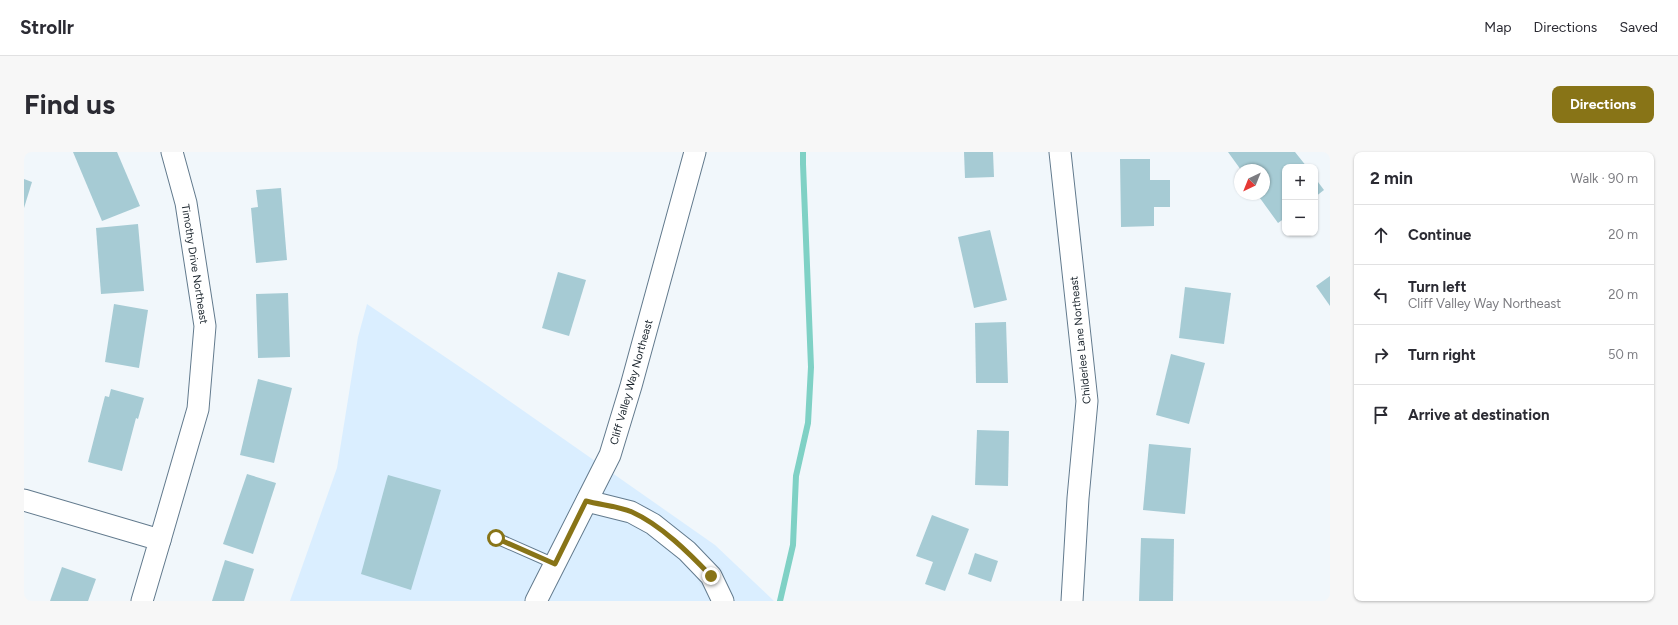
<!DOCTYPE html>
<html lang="en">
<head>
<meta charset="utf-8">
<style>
  body { margin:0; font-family:Figtree,sans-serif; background:#f7f7f7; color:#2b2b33 }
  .controls { position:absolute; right:12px; top:12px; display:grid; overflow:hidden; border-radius:8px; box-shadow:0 1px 3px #0004 }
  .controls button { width:36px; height:36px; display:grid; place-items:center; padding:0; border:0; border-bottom:1px solid #e1e1e2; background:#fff; color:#2b2b33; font:20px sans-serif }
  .compass { position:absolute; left:1210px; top:12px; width:36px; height:36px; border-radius:50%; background:#fff; box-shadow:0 1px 3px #0004; rotate:223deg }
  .stop { position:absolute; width:12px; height:12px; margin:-9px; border:3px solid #887417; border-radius:50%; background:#fff }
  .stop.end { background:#887417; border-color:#fff; box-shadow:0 1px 4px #0008 }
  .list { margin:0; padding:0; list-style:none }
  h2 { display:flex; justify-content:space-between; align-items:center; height:52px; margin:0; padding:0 16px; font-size:17px }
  h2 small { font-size:13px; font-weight:400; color:#7c7c81 }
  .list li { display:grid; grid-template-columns:26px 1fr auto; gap:12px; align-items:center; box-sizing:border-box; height:60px; padding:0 16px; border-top:1px solid #e1e1e2 }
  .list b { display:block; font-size:15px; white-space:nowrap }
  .list p { margin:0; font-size:13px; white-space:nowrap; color:#7c7c81 }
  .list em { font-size:13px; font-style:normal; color:#7c7c81 }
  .icon { flex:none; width:22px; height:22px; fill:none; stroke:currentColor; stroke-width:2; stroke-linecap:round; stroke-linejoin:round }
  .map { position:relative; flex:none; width:1306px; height:449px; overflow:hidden; border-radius:8px }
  header { display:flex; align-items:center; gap:24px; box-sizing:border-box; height:56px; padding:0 20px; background:#fff; border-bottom:1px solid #e1e1e2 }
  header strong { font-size:19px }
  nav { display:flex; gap:22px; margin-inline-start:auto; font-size:14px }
  .intro { display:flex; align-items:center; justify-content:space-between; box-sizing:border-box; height:96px; padding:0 24px }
  h1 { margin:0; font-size:28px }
  .button { padding:10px 18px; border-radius:8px; background:#887417; color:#fff; font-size:14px; font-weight:700 }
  main { display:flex; gap:24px; padding:0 24px }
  aside { flex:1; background:#fff; border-radius:8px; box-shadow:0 1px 3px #0004 }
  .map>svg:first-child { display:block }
  .built { fill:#daeeff }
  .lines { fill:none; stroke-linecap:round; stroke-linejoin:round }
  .stream { stroke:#7fd1c5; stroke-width:6 }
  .building { fill:#a6cbd4 }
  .service-casing { stroke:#627a8d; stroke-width:12 }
  .minor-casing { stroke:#627a8d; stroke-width:23 }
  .service { stroke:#fff; stroke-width:10 }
  .minor { stroke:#fff; stroke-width:21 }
  .route { stroke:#887417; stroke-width:5 }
  .labels { text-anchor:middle; stroke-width:3; stroke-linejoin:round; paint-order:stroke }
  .street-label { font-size:11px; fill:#19232b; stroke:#fff }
</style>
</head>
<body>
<header>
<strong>Strollr</strong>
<nav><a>Map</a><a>Directions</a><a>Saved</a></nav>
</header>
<div class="intro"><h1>Find us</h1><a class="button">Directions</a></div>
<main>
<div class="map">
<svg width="1306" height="449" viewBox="0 0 1306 449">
  <rect width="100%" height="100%" fill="#f1f7fb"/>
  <path class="built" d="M 343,152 L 464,234 L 691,393 L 750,449 L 266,449 L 313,316 L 334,185 Z"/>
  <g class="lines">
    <path class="stream" d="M 756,449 L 769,393 L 772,324 L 784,271 L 787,215 L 779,12 L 779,0"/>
  </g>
  <g class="building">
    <path d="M 49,0 L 93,0 L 116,54 L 78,69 Z"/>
    <path d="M 940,0 L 969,0 L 970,25 L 941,26 Z"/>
    <path d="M 1204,0 L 1271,0 L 1283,15 L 1261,15 L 1261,66 L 1254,71 L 1233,42 L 1240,42 L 1240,18 L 1217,18 Z"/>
    <path d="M 1096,7 L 1126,7 L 1126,28 L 1146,28 L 1146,55 L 1130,55 L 1130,74 L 1097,75 Z"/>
    <path d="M 1291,26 L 1300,38 L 1291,45 Z"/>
    <path d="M 0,27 L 8,30 L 0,56 Z"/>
    <path d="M 257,36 L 263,108 L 232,111 L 227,56 L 234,55 L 232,38 Z"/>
    <path d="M 114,72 L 120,139 L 77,142 L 72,76 Z"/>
    <path d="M 966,78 L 983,148 L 950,156 L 934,85 Z"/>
    <path d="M 534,120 L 562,128 L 545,184 L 518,176 Z"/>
    <path d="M 1306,124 L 1306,154 L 1292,134 Z"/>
    <path d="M 1161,135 L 1207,141 L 1200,192 L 1155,186 Z"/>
    <path d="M 264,141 L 266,205 L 234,206 L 232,142 Z"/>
    <path d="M 90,152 L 124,158 L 115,216 L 81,210 Z"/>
    <path d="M 982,170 L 984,231 L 952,231 L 951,171 Z"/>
    <path d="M 1147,202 L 1181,211 L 1165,272 L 1132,263 Z"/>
    <path d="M 234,227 L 268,236 L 250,311 L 216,303 Z"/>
    <path d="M 87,237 L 120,246 L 114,267 L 112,266 L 98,319 L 64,310 L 81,244 L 85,245 Z"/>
    <path d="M 953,278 L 985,279 L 984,334 L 951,333 Z"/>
    <path d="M 1125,292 L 1167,296 L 1161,362 L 1119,358 Z"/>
    <path d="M 223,322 L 252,331 L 229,402 L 199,392 Z"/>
    <path d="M 364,323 L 417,338 L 387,438 L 337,422 Z"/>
    <path d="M 908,363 L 945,377 L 921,439 L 901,432 L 909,410 L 892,404 Z"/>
    <path d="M 1117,386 L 1150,387 L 1149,449 L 1115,449 Z"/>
    <path d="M 951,401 L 974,409 L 967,430 L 944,422 Z"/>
    <path d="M 201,408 L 230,417 L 220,449 L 188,449 Z"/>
    <path d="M 38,415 L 72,427 L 64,449 L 26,449 Z"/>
  </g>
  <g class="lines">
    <g class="service-casing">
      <path id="service" d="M 472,386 L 531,412"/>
    </g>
    <g class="minor-casing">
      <g id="minor">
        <path d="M 1036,0 L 1063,249 L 1054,346 L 1048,449"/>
        <path d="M 0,348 L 136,388 L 118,449"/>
        <path d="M 563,349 L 607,360 L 629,372 L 663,399 L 687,424 L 699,449"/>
        <path d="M 136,388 L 174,257 L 181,174 L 162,51 L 148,0"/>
        <path d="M 512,449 L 586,303 L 607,234 L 671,0"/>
      </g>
    </g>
    <use href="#service" class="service"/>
    <use href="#minor" class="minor"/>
  </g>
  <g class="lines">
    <path class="route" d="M 472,386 L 531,412 L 562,349 C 577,353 594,354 608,360 C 637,373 665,401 687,424"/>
  </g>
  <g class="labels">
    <g class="street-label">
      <text transform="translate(171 112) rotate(81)" y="4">Timothy Drive Northeast</text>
      <text transform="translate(1056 188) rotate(-96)" y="4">Childerlee Lane Northeast</text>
      <text transform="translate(607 230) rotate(-74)" y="4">Cliff Valley Way Northeast</text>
    </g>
  </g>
</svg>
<div class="controls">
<button>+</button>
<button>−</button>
</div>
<svg class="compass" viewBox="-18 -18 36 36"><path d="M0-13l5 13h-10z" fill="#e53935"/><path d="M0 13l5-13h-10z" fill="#7c7c81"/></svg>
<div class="stop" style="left:472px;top:386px"></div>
<div class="stop end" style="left:687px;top:424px"></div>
</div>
<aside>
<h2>2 min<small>Walk · 90 m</small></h2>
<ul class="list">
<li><svg class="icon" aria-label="ahead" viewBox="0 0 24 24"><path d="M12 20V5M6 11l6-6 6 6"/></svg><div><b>Continue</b></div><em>20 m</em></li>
<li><svg class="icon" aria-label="left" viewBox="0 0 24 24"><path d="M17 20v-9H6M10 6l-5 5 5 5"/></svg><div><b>Turn left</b><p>Cliff Valley Way Northeast</p></div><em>20 m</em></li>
<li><svg class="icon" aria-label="right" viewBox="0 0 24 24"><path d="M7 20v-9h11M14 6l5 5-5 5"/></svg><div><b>Turn right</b></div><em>50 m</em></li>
<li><svg class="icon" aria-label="arrive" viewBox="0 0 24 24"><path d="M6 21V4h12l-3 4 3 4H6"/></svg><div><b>Arrive at destination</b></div></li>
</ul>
</aside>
</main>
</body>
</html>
